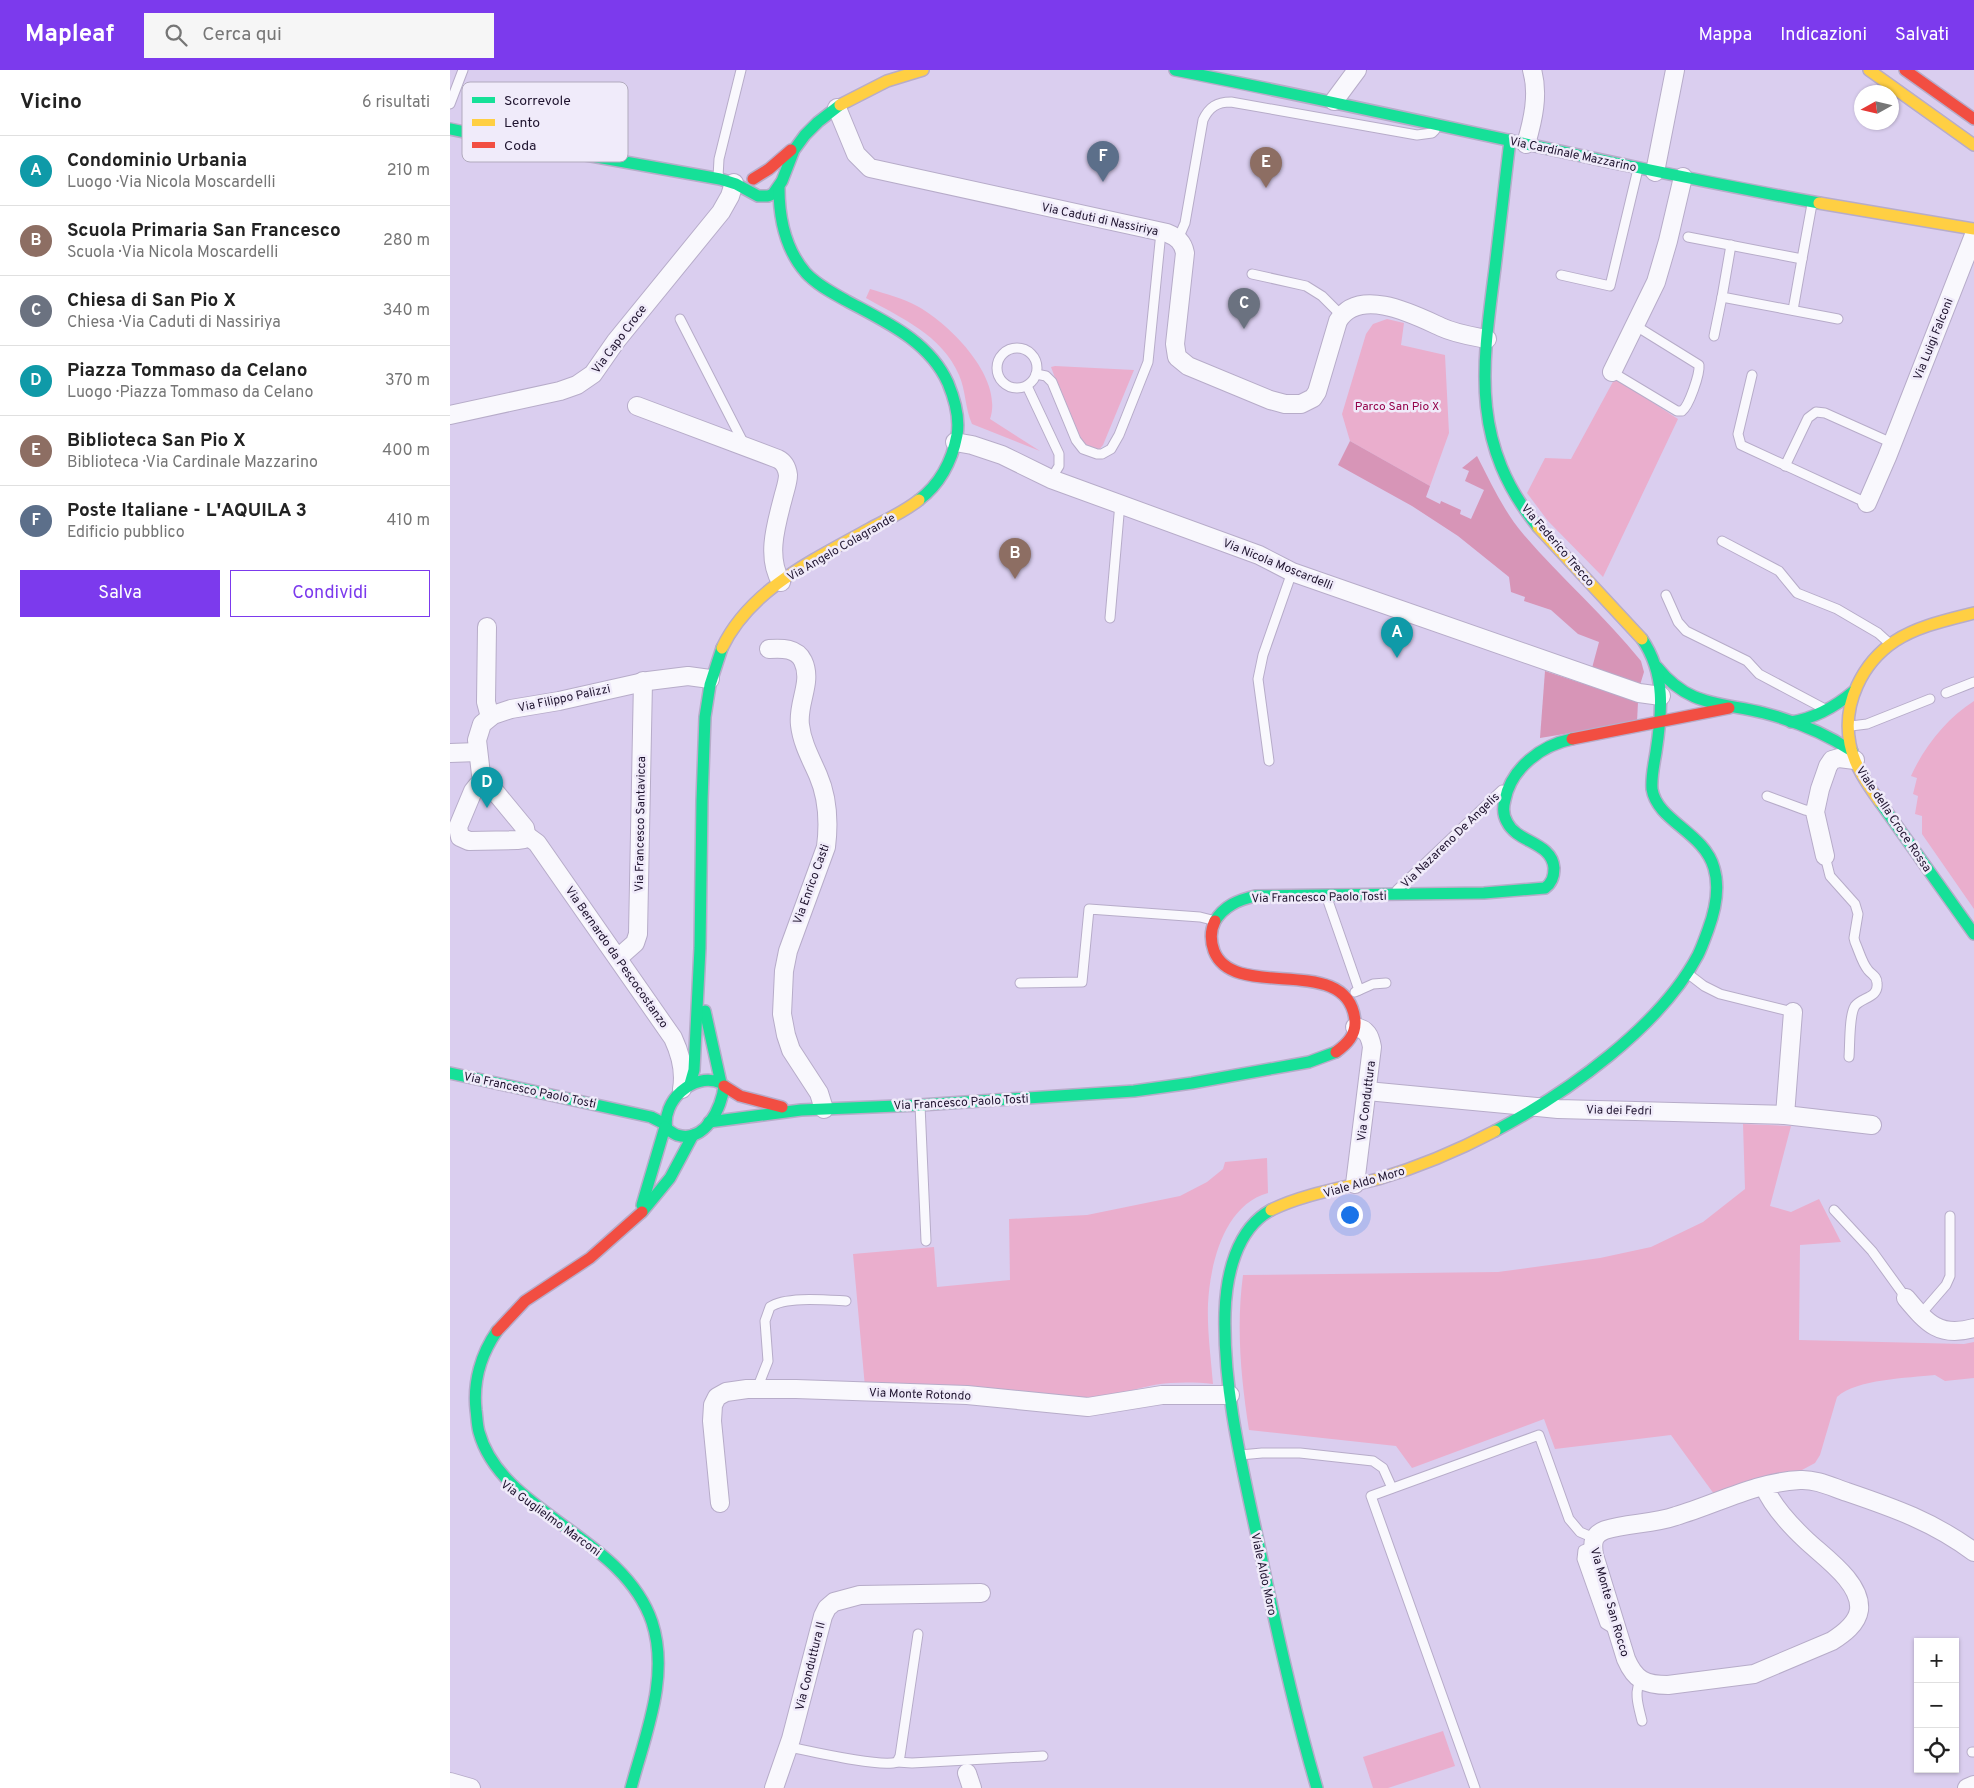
<!DOCTYPE html>
<html lang="it">
<head>
<meta charset="utf-8">
<style>
  body { margin:0; font-family:Overpass,sans-serif; background:#f6f6f6; color:#222 }
  .controls { position:absolute; right:15px; bottom:15px; display:grid; overflow:hidden; border-radius:0px; box-shadow:0 1px 4px #0004 }
  .controls button { width:45px; height:45px; display:grid; place-items:center; padding:0; border:0; border-bottom:1px solid #e0e0e0; background:#fff; color:#222; font:25px sans-serif }
  .compass { position:absolute; left:1404px; top:15px; width:45px; height:45px; border-radius:50%; background:#fff; box-shadow:0 1px 4px #0004; rotate:262deg }
  .you { position:absolute; left:899px; top:1144px; width:18px; height:18px; margin:-12px; border:4px solid #fff; border-radius:50%; background:#1a73e8; box-shadow:0 0 0 8px #1a73e833 }
  .badge { display:grid; place-items:center; width:32px; height:32px; border-radius:50%; background:#7c3aed; color:#fff; font-size:16px; font-weight:700 }
  .pin { position:absolute; translate:-50% -41px; filter:drop-shadow(0 1px 2px #0008) }
  .pin::after { content:''; position:absolute; top:26px; width:18px; height:15px; background:inherit; clip-path:polygon(0 0,100% 0,50% 100%) }
  .list { margin:0; padding:0; list-style:none }
  h2 { display:flex; justify-content:space-between; align-items:center; height:65px; margin:0; padding:0 20px; font-size:21px }
  h2 small { font-size:16px; font-weight:400; color:#767676 }
  .list li { display:grid; grid-template-columns:32px 1fr auto; gap:15px; align-items:center; box-sizing:border-box; height:70px; padding:0 20px; border-top:1px solid #e0e0e0 }
  .list b { display:block; font-size:19px; white-space:nowrap }
  .list p { margin:0; font-size:16px; white-space:nowrap; color:#767676 }
  .list em { font-size:16px; font-style:normal; color:#767676 }
  .actions { display:flex; gap:10px; padding:15px 20px }
  .actions a { flex:1; padding:11px 0; border:1px solid #7c3aed; border-radius:0px; text-align:center; font-size:18px; color:#7c3aed }
  .actions .main { background:#7c3aed; color:#fff }
  .icon { flex:none; width:28px; height:28px; fill:none; stroke:currentColor; stroke-width:2; stroke-linecap:round; stroke-linejoin:round }
  .map { position:relative; flex:none; width:1524px; height:1718px; overflow:hidden }
  header { display:flex; align-items:center; gap:30px; box-sizing:border-box; height:70px; padding:0 25px; background:#7c3aed; color:#fff }
  header strong { font-size:24px }
  nav { display:flex; gap:28px; margin-inline-start:auto; font-size:18px }
  .search { width:350px; height:45px; background:#f6f6f6; display:flex; align-items:center; gap:12px; box-sizing:border-box; padding:0 18px; border-radius:0px; color:#767676; font-size:19px }
  main { display:flex }
  aside { flex:1; background:#fff }
  .map>svg:first-child { display:block }
  .green { fill:#eaaecd }
  .forest { fill:#d795b7 }
  .lines { fill:none; stroke-linecap:round; stroke-linejoin:round }
  .lane-casing { stroke:#b7acc9; stroke-width:11 }
  .street-casing { stroke:#b7acc9; stroke-width:20 }
  .fast-casing { stroke:#b7acc9; stroke-width:14 }
  .slow-casing { stroke:#b7acc9; stroke-width:14 }
  .jam-casing { stroke:#b7acc9; stroke-width:14 }
  .lane { stroke:#f9f8fd; stroke-width:9 }
  .street { stroke:#f9f8fd; stroke-width:18 }
  .fast { stroke:#16e098; stroke-width:11 }
  .slow { stroke:#ffcf43; stroke-width:11 }
  .jam { stroke:#f24e42; stroke-width:11 }
  .labels { text-anchor:middle; stroke-width:5; stroke-linejoin:round; paint-order:stroke }
  .street-label { font-size:12px; fill:#1e132e; stroke:#f0ebfa }
  .park-label { font-size:12px; fill:#930049; stroke:#f0ebfa }
  .key { fill:#f0ebfa; stroke:#b1aabd; stroke-width:1 }
  .key-label { font-size:14px; fill:#1e132e }
</style>
</head>
<body>
<header>
<strong>Mapleaf</strong>
<div class="search"><svg class="icon" aria-label="search" viewBox="0 0 24 24"><circle cx="10" cy="10" r="6"/><path d="M15 15l6 6"/></svg>Cerca qui</div>
<nav><a>Mappa</a><a>Indicazioni</a><a>Salvati</a></nav>
</header>
<main>
<aside>
<h2>Vicino<small>6 risultati</small></h2>
<ul class="list">
<li><span class="badge" style="background:#0f9aa8">A</span><div><b>Condominio Urbania</b><p>Luogo · Via Nicola Moscardelli</p></div><em>210 m</em></li>
<li><span class="badge" style="background:#8d6e63">B</span><div><b>Scuola Primaria San Francesco</b><p>Scuola · Via Nicola Moscardelli</p></div><em>280 m</em></li>
<li><span class="badge" style="background:#6b7280">C</span><div><b>Chiesa di San Pio X</b><p>Chiesa · Via Caduti di Nassiriya</p></div><em>340 m</em></li>
<li><span class="badge" style="background:#0f9aa8">D</span><div><b>Piazza Tommaso da Celano</b><p>Luogo · Piazza Tommaso da Celano</p></div><em>370 m</em></li>
<li><span class="badge" style="background:#8d6e63">E</span><div><b>Biblioteca San Pio X</b><p>Biblioteca · Via Cardinale Mazzarino</p></div><em>400 m</em></li>
<li><span class="badge" style="background:#5c6f8a">F</span><div><b>Poste Italiane - L'AQUILA 3</b><p>Edificio pubblico</p></div><em>410 m</em></li>
</ul>
<div class="actions"><a class="main">Salva</a><a>Condividi</a></div>
</aside>
<div class="map">
<svg width="1524" height="1718" viewBox="0 0 1524 1718">
  <rect width="100%" height="100%" fill="#daceef"/>
  <g class="green">
    <path d="M 420,219 C 436,224 453,228 467,236 C 500,254 554,308 540,349 L 590,381 L 522,354 C 515,339 516,321 509,305 C 492,265 451,248 416,228 Z"/>
    <path d="M 937,249 L 954,253 L 951,275 L 995,285 L 999,363 L 980,416 L 900,371 L 892,344 L 916,264 L 923,254 Z"/>
    <path d="M 605,296 L 684,300 L 653,375 L 648,381 L 629,373 L 601,297 Z"/>
    <path d="M 1165,308 L 1228,349 L 1153,507 L 1098,451 L 1077,423 L 1095,388 L 1121,389 Z"/>
    <path d="M 1524,631 L 1524,839 L 1472,764 L 1472,746 L 1465,744 L 1468,726 L 1463,724 L 1467,708 L 1461,706 C 1474,677 1497,648 1524,631 Z"/>
    <path d="M 1293,1054 L 1341,1056 L 1320,1136 L 1341,1142 L 1369,1129 L 1391,1172 L 1350,1175 L 1349,1270 L 1514,1274 L 1524,1272 L 1524,1308 L 1495,1311 L 1485,1305 C 1458,1308 1406,1309 1387,1327 L 1370,1385 L 1365,1393 L 1352,1400 L 1264,1424 L 1221,1365 L 1105,1379 L 1094,1349 L 962,1398 L 946,1376 L 799,1360 C 791,1308 786,1258 793,1205 L 1048,1202 L 1150,1188 L 1201,1177 L 1253,1152 L 1295,1119 Z"/>
    <path d="M 817,1088 L 818,1123 C 774,1135 760,1194 758,1234 C 757,1261 761,1288 763,1314 C 744,1312 723,1312 704,1315 C 683,1319 664,1326 643,1329 L 415,1317 L 403,1184 L 484,1177 L 487,1217 L 560,1210 L 559,1149 L 637,1145 L 730,1126 L 757,1112 L 773,1099 L 775,1092 Z"/>
    <path d="M 993,1661 L 1005,1696 L 938,1718 L 923,1718 L 913,1687 Z"/>
  </g>
  <g class="forest">
    <path d="M 900,371 L 980,416 L 976,427 L 990,434 L 991,431 L 1011,440 L 1010,444 L 1021,449 L 1034,420 L 1015,411 L 1019,401 L 1012,398 L 1027,386 C 1041,413 1054,442 1074,465 C 1111,508 1155,546 1191,591 L 1194,602 L 1190,615 L 1142,598 L 1149,572 L 1128,564 L 1101,540 L 1074,531 L 1075,527 L 1061,522 L 1059,507 L 1008,466 L 962,436 L 888,395 Z"/>
    <path d="M 1095,601 L 1188,632 L 1187,652 L 1090,668 Z"/>
  </g>
  <g class="lines">
    <g class="lane-casing">
      <g id="lane">
        <path d="M 0,34 L 13,0"/>
        <path d="M 268,107 L 269,89 L 291,0"/>
        <path d="M 1238,167 L 1352,189 L 1362,134"/>
        <path d="M 728,169 L 735,153 L 753,50 C 759,37 767,32 781,32 L 967,65 L 982,63 L 985,60"/>
        <path d="M 1281,175 L 1272,227 L 1388,249"/>
        <path d="M 802,204 L 856,216 L 872,226 L 891,245"/>
        <path d="M 1111,205 L 1160,216 L 1188,99"/>
        <path d="M 1343,240 L 1352,189"/>
        <path d="M 230,249 L 294,374"/>
        <path d="M 1264,266 L 1272,227"/>
        <circle cx="567" cy="298" r="20"/>
        <path d="M 1162,302 L 1227,341 L 1232,341 C 1239,336 1250,304 1249,295 L 1186,256"/>
        <path d="M 586,304 L 596,306 L 602,312 L 626,370 L 633,379 L 647,384 L 652,384 L 661,379 L 669,365 L 698,292 L 711,162"/>
        <path d="M 1302,305 L 1288,364 L 1291,375 L 1417,433"/>
        <path d="M 577,316 L 609,384 L 609,396 L 601,409"/>
        <path d="M 1335,396 L 1358,348 L 1366,342 L 1375,343 L 1442,373"/>
        <path d="M 1272,471 L 1329,501 L 1347,523 L 1387,539 L 1428,563 L 1438,572"/>
        <path d="M 1216,525 L 1228,552 L 1236,561 L 1297,591 L 1309,604 L 1373,638"/>
        <path d="M 660,548 L 670,433"/>
        <path d="M 1496,623 L 1524,612"/>
        <path d="M 1401,656 L 1417,654 L 1480,629"/>
        <path d="M 819,691 L 808,609 L 813,585 L 842,502"/>
        <path d="M 1317,726 L 1355,740 L 1365,742"/>
        <path d="M 1375,786 L 1380,806 L 1405,834 L 1408,844 L 1404,868 L 1405,872 C 1409,881 1412,893 1418,900 C 1422,905 1427,906 1427,913 C 1429,928 1412,927 1405,936 C 1399,945 1400,975 1399,987"/>
        <path d="M 947,820 L 1052,720"/>
        <path d="M 877,828 L 909,920"/>
        <path d="M 1237,903 L 1254,916 L 1270,924 L 1343,942"/>
        <path d="M 570,913 L 632,912 L 639,839 L 750,847 L 762,850"/>
        <path d="M 905,922 L 923,914 L 936,913"/>
        <path d="M 470,1035 L 476,1171"/>
        <path d="M 1384,1140 L 1422,1181 L 1456,1228"/>
        <path d="M 1470,1245 L 1496,1215 L 1500,1206 L 1500,1146"/>
        <path d="M 307,1319 L 318,1291 L 315,1251 L 320,1237 C 335,1226 377,1230 396,1231"/>
        <path d="M 790,1385 L 812,1383 L 850,1383 L 923,1391 L 933,1398 L 942,1418"/>
        <path d="M 1143,1476 L 1133,1480 L 1132,1489 L 1155,1554 L 1160,1557 L 1166,1556"/>
        <path d="M 1191,1610 C 1183,1622 1189,1638 1192,1651"/>
        <path d="M 339,1677 C 359,1681 431,1698 447,1692 L 450,1686 L 468,1564"/>
        <path d="M 1522,1682 L 1524,1682"/>
        <path d="M 447,1692 L 462,1693 L 593,1686"/>
        <path d="M 1025,1718 L 921,1426 L 1089,1365 L 1119,1449 L 1130,1462 L 1144,1468"/>
      </g>
    </g>
    <g class="street-casing">
      <g id="street">
        <path d="M 884,31 L 907,0"/>
        <path d="M 387,38 L 406,84 L 420,98 L 717,163 C 727,167 733,172 735,183 L 725,274 L 727,287 L 738,296 L 820,330 L 835,334 L 851,334 L 863,328 L 867,322 L 888,251 C 909,216 965,245 991,257 C 1006,264 1021,266 1037,269"/>
        <path d="M 1076,74 C 1083,50 1089,24 1082,0"/>
        <path d="M 1205,102 L 1225,0"/>
        <path d="M 1162,302 L 1206,212 L 1218,171 L 1233,107"/>
        <path d="M 187,336 L 328,389 C 334,392 337,397 338,405 C 338,412 335,420 333,428 C 326,455 316,487 331,512"/>
        <path d="M 0,345 L 110,321 L 127,315 L 143,304 L 166,271 L 271,142 L 280,126 L 284,113"/>
        <path d="M 505,372 L 522,375 L 552,385 L 601,409 L 809,485 L 842,502 L 1189,623 L 1211,626"/>
        <path d="M 1417,433 L 1437,387 L 1524,165"/>
        <path d="M 37,557 L 36,632 L 40,647"/>
        <path d="M 319,579 C 332,578 347,578 353,591 C 363,612 347,633 350,655 C 352,673 361,689 368,705 C 378,728 379,753 376,777 L 338,881 L 334,901 L 332,944 L 336,965 L 341,980 L 369,1023 L 374,1039"/>
        <path d="M 0,683 L 28,682"/>
        <path d="M 32,713 L 27,670 L 32,654 L 43,645 L 61,639 L 109,631 L 198,611 L 238,606 L 260,609"/>
        <path d="M 32,713 L 37,714 L 42,718 L 75,758 L 76,764 L 74,769 L 67,770 L 19,771 L 10,767 L 8,757 L 23,721 L 27,716 Z"/>
        <path d="M 76,765 L 87,773 L 223,968 C 230,983 235,1002 232,1019"/>
        <path d="M 1375,786 L 1365,742 L 1370,719 L 1378,696 L 1382,690 L 1389,688 L 1405,690"/>
        <path d="M 168,888 L 185,873 L 188,864 L 193,611"/>
        <path d="M 917,1021 L 1108,1039 L 1335,1045 L 1422,1055"/>
        <path d="M 1335,1045 L 1343,942"/>
        <path d="M 905,1114 L 922,977 C 920,966 917,959 905,957"/>
        <path d="M 1456,1228 C 1477,1253 1489,1268 1524,1258"/>
        <path d="M 1314,1416 C 1322,1436 1341,1456 1357,1471 C 1374,1487 1412,1513 1409,1540 C 1407,1554 1393,1564 1382,1571 L 1304,1604 L 1218,1615 C 1195,1615 1185,1610 1176,1589 L 1144,1485 C 1142,1472 1143,1465 1155,1460 C 1178,1453 1203,1454 1226,1446 C 1267,1434 1306,1412 1350,1410 C 1366,1409 1382,1417 1397,1422 C 1444,1438 1484,1452 1524,1482"/>
        <path d="M 270,1433 L 262,1351 L 263,1335 L 267,1327 L 276,1322 L 297,1319 L 346,1319 L 517,1325 L 638,1337 L 712,1325 L 780,1325"/>
        <path d="M 517,1703 L 522,1718"/>
        <path d="M 0,1712 L 21,1718"/>
        <path d="M 324,1718 L 341,1669 L 373,1546 L 377,1538 L 384,1532 L 410,1525 L 531,1523"/>
        <path d="M 1517,1718 L 1524,1715"/>
      </g>
    </g>
    <g class="fast-casing">
      <g id="fast">
        <path d="M 725,0 C 940,42 1153,94 1369,133"/>
        <path d="M 0,59 L 63,72 L 270,109 L 286,114 L 308,126 L 318,126 L 323,124 L 332,111 L 344,80 L 355,65 L 368,52 L 390,35"/>
        <path d="M 1060,70 C 1055,113 1050,155 1045,198 C 1032,298 1020,373 1088,457"/>
        <path d="M 329,118 C 329,149 335,179 356,203 C 367,215 383,223 397,231 C 436,252 479,271 498,313 C 505,330 510,348 507,365 C 502,391 490,414 469,430"/>
        <path d="M 1207,597 C 1239,637 1269,632 1314,643 C 1345,651 1375,663 1402,681"/>
        <path d="M 1341,652 C 1366,648 1385,637 1404,621"/>
        <path d="M 1430,732 L 1524,864"/>
        <path d="M 765,851 C 774,836 788,830 805,826 L 1034,823 L 1095,818 C 1102,813 1104,807 1104,798 C 1102,772 1067,773 1057,752 C 1053,745 1053,737 1055,730 C 1061,698 1092,675 1122,669"/>
        <path d="M 255,941 L 271,1013 L 274,1016 C 272,1037 255,1074 227,1065 C 224,1064 220,1061 217,1059 C 211,1032 243,1001 271,1013"/>
        <path d="M 0,1003 L 201,1047 L 215,1054"/>
        <path d="M 240,1014 L 244,1000 L 250,878 L 252,731 L 255,647 L 260,615 L 272,578"/>
        <path d="M 259,1052 L 351,1040 L 470,1035 L 684,1021 L 742,1013 L 859,992 L 886,982"/>
        <path d="M 1045,1061 C 1117,1023 1210,957 1248,885 C 1252,877 1255,868 1258,860 C 1265,841 1270,818 1264,798 C 1254,762 1207,751 1202,719 C 1201,707 1204,694 1206,682 C 1212,642 1216,604 1192,569"/>
        <path d="M 192,1135 L 215,1057"/>
        <path d="M 821,1140 C 786,1159 776,1206 775,1243 C 773,1320 792,1396 808,1471 C 825,1554 843,1637 867,1718"/>
        <path d="M 192,1142 L 220,1108 L 243,1065"/>
        <path d="M 47,1261 C 31,1284 23,1312 26,1340 C 27,1347 27,1355 29,1362 C 51,1443 173,1466 202,1552 C 220,1607 195,1665 181,1718"/>
      </g>
    </g>
    <g class="slow-casing">
      <g id="slow">
        <path d="M 1419,0 L 1524,75"/>
        <path d="M 390,35 L 437,11 L 473,0"/>
        <path d="M 1369,133 L 1524,159"/>
        <path d="M 1088,457 L 1192,569"/>
        <path d="M 272,578 C 300,519 365,489 419,459 C 436,450 454,442 469,430"/>
        <path d="M 1430,732 C 1417,714 1404,695 1400,674 C 1392,634 1412,593 1445,571 C 1468,556 1497,550 1524,543"/>
        <path d="M 821,1140 C 853,1124 893,1118 928,1109 C 969,1097 1007,1081 1045,1061"/>
      </g>
    </g>
    <g class="jam-casing">
      <g id="jam">
        <path d="M 1455,0 L 1524,49"/>
        <path d="M 303,109 L 319,99 L 341,80"/>
        <path d="M 1122,669 L 1279,638"/>
        <path d="M 765,851 C 760,861 760,870 764,881 C 784,933 899,881 905,951 C 906,965 897,974 886,982"/>
        <path d="M 274,1016 L 290,1026 L 332,1037"/>
        <path d="M 47,1261 L 75,1231 L 140,1188 L 192,1142"/>
      </g>
    </g>
    <use href="#lane" class="lane"/>
    <use href="#street" class="street"/>
    <use href="#fast" class="fast"/>
    <use href="#slow" class="slow"/>
    <use href="#jam" class="jam"/>
  </g>
  <g class="labels">
    <g class="street-label">
      <text transform="translate(1123 84) rotate(12)" y="4">Via Cardinale Mazzarino</text>
      <text transform="translate(650 149) rotate(12)" y="4">Via Caduti di Nassiriya</text>
      <text transform="translate(169 269) rotate(-53)" y="4">Via Capo Croce</text>
      <text transform="translate(1483 269) rotate(-68)" y="4">Via Luigi Falconi</text>
      <text transform="translate(1108 475) rotate(49)" y="4">Via Federico Trecco</text>
      <text transform="translate(391 477) rotate(-30)" y="4">Via Angelo Colagrande</text>
      <text transform="translate(828 494) rotate(22)" y="4">Via Nicola Moscardelli</text>
      <text transform="translate(114 628) rotate(-12)" y="4">Via Filippo Palizzi</text>
      <text transform="translate(1444 749) rotate(56)" y="4">Viale della Croce Rossa</text>
      <text transform="translate(190 754) rotate(-89)" y="4">Via Francesco Santavicca</text>
      <text transform="translate(1000 770) rotate(-44)" y="4">Via Nazareno De Angelis</text>
      <text transform="translate(361 814) rotate(-70)" y="4">Via Enrico Casti</text>
      <text transform="translate(869 827) rotate(-1)" y="4">Via Francesco Paolo Tosti</text>
      <text transform="translate(167 887) rotate(55)" y="4">Via Bernardo da Pescocostanzo</text>
      <text transform="translate(80 1020) rotate(12)" y="4">Via Francesco Paolo Tosti</text>
      <text transform="translate(916 1031) rotate(-83)" y="4">Via Conduttura</text>
      <text transform="translate(511 1032) rotate(-3)" y="4">Via Francesco Paolo Tosti</text>
      <text transform="translate(1169 1040) rotate(1)" y="4">Via dei Fedri</text>
      <text transform="translate(914 1112) rotate(-16)" y="4">Viale Aldo Moro</text>
      <text transform="translate(470 1324) rotate(2)" y="4">Via Monte Rotondo</text>
      <text transform="translate(101 1448) rotate(36)" y="4">Via Guglielmo Marconi</text>
      <text transform="translate(814 1504) rotate(78)" y="4">Viale Aldo Moro</text>
      <text transform="translate(1160 1532) rotate(74)" y="4">Via Monte San Rocco</text>
      <text transform="translate(360 1596) rotate(-76)" y="4">Via Conduttura II</text>
    </g>
    <g class="park-label">
      <text x="947" y="340">Parco San Pio X</text>
    </g>
  </g>
  <rect x="12" y="12" width="166" height="80" rx="8" class="key"/>
  <rect x="22" y="27" width="23" height="6" fill="#16e098"/>
  <rect x="22" y="49" width="23" height="7" fill="#ffcf43"/>
  <rect x="22" y="72" width="23" height="6" fill="#f24e42"/>
  <g class="key-label">
    <text x="54" y="35">Scorrevole</text>
    <text x="54" y="57">Lento</text>
    <text x="54" y="80">Coda</text>
  </g>
</svg>
<div class="controls">
<button>+</button>
<button>−</button>
<button><svg class="icon" aria-label="locate" viewBox="0 0 24 24"><circle cx="12" cy="12" r="6"/><path d="M12 2v4M12 18v4M2 12h4M18 12h4"/></svg></button>
</div>
<svg class="compass" viewBox="-18 -18 36 36"><path d="M0-13l5 13h-10z" fill="#e53935"/><path d="M0 13l5-13h-10z" fill="#767676"/></svg>
<div class="you"></div>
<div class="pin badge" style="left:947px;top:588px;background:#0f9aa8">A</div>
<div class="pin badge" style="left:565px;top:509px;background:#8d6e63">B</div>
<div class="pin badge" style="left:794px;top:259px;background:#6b7280">C</div>
<div class="pin badge" style="left:37px;top:738px;background:#0f9aa8">D</div>
<div class="pin badge" style="left:816px;top:118px;background:#8d6e63">E</div>
<div class="pin badge" style="left:653px;top:112px;background:#5c6f8a">F</div>
</div>
</main>
</body>
</html>
